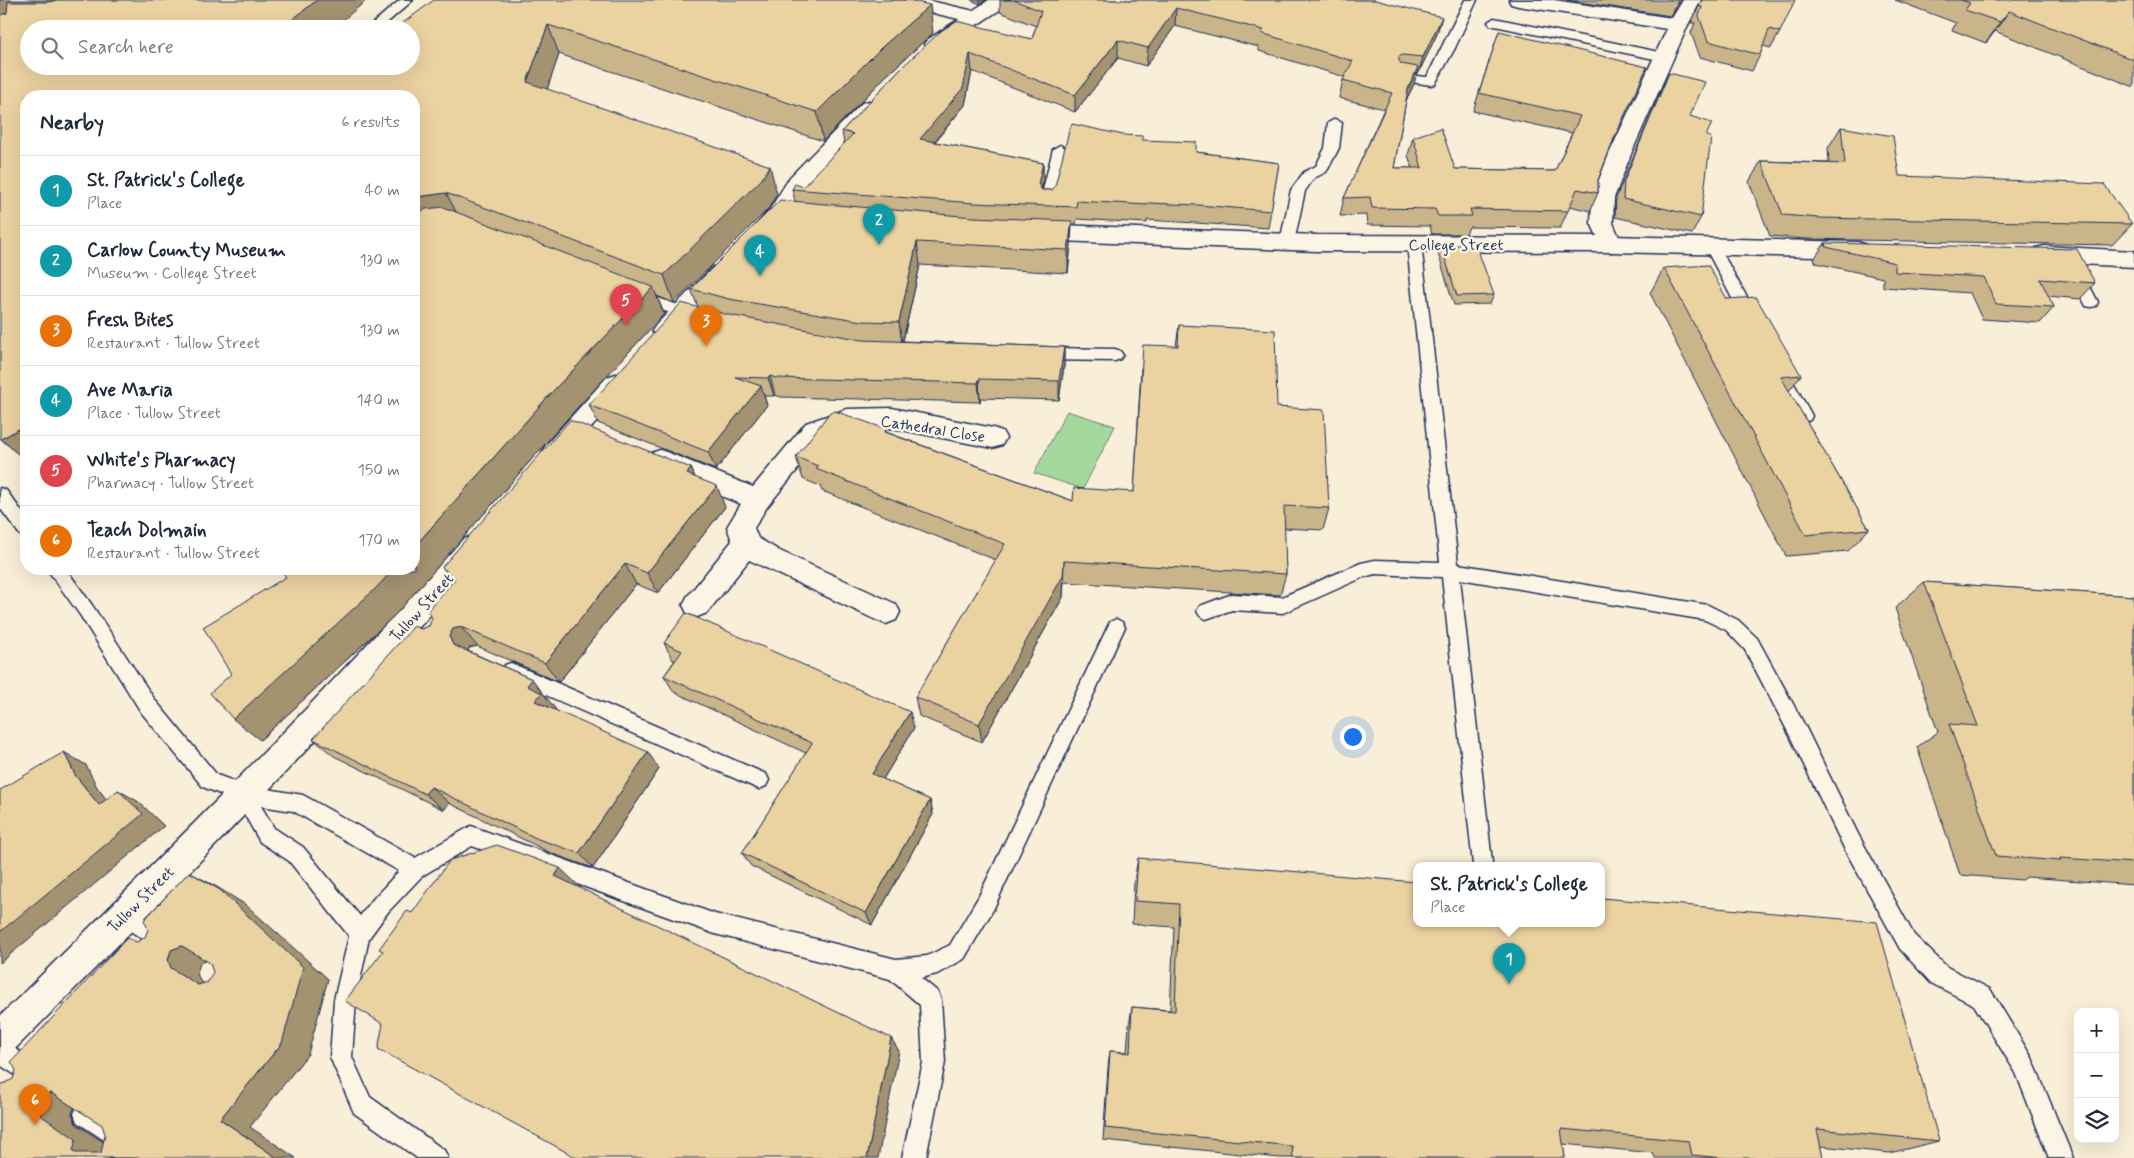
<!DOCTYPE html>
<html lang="en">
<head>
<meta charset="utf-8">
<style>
  body { margin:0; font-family:Mynerve,sans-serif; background:#f6f6f7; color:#1f2937 }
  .controls { position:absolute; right:15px; bottom:15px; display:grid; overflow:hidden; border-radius:10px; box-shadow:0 5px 20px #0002 }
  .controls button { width:45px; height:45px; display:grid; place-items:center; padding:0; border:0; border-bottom:1px solid #e0e1e3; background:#fff; color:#1f2937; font:25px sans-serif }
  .you { position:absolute; left:1352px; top:736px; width:18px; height:18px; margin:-12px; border:4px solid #fff; border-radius:50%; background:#1a73e8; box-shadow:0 0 0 8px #1a73e833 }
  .badge { display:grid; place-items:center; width:32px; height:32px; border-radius:50%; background:#1b2f5e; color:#fff; font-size:16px; font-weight:700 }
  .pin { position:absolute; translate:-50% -41px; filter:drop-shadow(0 1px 2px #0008) }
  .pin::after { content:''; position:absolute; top:26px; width:18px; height:15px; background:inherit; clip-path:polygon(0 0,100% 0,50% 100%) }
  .popup { position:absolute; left:1413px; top:862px; width:192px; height:65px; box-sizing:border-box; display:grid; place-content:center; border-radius:10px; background:#fff; filter:drop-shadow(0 1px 4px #0005); font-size:16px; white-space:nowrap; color:#747a83 }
  .popup b { font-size:19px; color:#1f2937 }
  .popup::after { content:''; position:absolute; left:50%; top:100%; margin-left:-10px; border:10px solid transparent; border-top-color:#fff }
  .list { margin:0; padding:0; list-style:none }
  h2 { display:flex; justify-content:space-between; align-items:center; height:65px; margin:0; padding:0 20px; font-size:21px }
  h2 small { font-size:16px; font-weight:400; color:#747a83 }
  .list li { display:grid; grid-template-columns:32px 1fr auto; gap:15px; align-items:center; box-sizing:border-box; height:70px; padding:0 20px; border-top:1px solid #e0e1e3 }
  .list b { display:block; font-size:19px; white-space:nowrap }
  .list p { margin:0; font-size:16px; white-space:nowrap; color:#747a83 }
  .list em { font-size:16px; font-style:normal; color:#747a83 }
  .icon { flex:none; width:28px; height:28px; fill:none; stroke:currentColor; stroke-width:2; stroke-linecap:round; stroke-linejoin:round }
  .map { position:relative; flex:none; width:2134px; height:1158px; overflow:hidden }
  .search { position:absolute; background:#fff; box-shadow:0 5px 20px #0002; left:20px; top:20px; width:400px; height:55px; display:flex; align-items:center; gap:12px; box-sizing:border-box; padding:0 18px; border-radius:28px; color:#747a83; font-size:19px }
  .panel { position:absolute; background:#fff; box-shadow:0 5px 20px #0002; left:20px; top:90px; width:400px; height:485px; border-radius:20px }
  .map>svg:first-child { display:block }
  .green { fill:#a5d99c; stroke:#60847d }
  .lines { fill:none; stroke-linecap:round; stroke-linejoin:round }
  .service-casing { stroke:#1b2f5e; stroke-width:3 }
  .minor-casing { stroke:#1b2f5e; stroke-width:3 }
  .tertiary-casing { stroke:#1b2f5e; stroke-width:3 }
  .secondary-casing { stroke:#1b2f5e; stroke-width:3 }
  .service { fill:#fcf5e5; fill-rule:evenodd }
  .minor { fill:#fcf5e5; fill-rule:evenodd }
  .tertiary { fill:#fcf5e5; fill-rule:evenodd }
  .secondary { fill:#fcf5e5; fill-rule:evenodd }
  .wall { fill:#cab58a; stroke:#1b2f5e }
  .shaded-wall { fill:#a49371; stroke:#1b2f5e }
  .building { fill:#ebd2a1; stroke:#1b2f5e; fill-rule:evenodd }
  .labels { text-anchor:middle; stroke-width:5; stroke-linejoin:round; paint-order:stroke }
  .street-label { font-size:16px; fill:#1b2f5e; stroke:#fcf5e5 }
</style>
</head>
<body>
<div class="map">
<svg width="2134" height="1158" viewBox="0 0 2134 1158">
  <rect width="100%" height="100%" fill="#f9eed7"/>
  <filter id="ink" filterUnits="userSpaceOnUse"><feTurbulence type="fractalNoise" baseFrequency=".02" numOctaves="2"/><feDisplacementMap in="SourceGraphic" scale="10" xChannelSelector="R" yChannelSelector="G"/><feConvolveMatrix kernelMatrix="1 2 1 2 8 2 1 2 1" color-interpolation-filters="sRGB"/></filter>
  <g filter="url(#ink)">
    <path class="green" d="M 1067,411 L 1115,426 L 1083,489 L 1034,473 Z"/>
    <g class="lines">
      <g class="service-casing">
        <g id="service">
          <path d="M 400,0 L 413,0 L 380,29 L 366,29 Z"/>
          <path d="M 1465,0 L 1477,0 L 1455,48 L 1435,84 L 1431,85 L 1397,80 L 1395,77 L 1397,74 L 1427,77 Z"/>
          <path d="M 1494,18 L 1664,53 L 1670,57 L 1664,61 L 1490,25 L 1488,22 Z"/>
          <path d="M 1335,119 L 1342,123 L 1339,148 L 1328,169 L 1326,172 L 1314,178 L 1305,191 L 1294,242 L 1292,245 L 1282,245 L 1280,242 L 1291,190 L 1304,172 L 1316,166 L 1325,148 L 1328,123 Z"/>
          <path d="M 1060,145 L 1067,149 L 1054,202 L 1052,205 L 1042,205 L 1040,202 L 1053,149 Z"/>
          <path d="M 1414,239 L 1419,241 L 1421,244 L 1458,564 L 1708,605 L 1738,620 L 1757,638 L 1804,724 L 1858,834 L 1914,935 L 1947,967 L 1990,989 L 2032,1058 L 2073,1158 L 2049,1158 L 2016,1073 L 1974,1005 L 1931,983 L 1900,949 L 1844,848 L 1790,736 L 1745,650 L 1726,630 L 1705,620 L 1460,579 L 1492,862 L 1491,865 L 1473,865 L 1442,577 L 1375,574 L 1364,577 L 1283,613 L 1232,610 L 1206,619 L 1200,616 L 1197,611 L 1200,606 L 1232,594 L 1282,597 L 1361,563 L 1375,560 L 1440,562 L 1407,244 L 1409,241 Z"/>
          <path d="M 1712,242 L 1717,244 L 1719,247 L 1759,319 L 1756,323 L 1751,324 L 1746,323 L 1743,319 L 1705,247 L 1707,244 Z"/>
          <path d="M 2076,268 L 2081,269 L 2083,273 L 2098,302 L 2096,306 L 2091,307 L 2086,306 L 2084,302 L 2069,273 L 2071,269 Z"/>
          <path d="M 638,291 L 698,312 L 700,316 L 698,320 L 693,321 L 633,300 L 631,296 L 633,292 Z"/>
          <path d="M 1041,348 L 1115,349 L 1120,351 L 1123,355 L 1120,359 L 1115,361 L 1041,360 L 1036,358 L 1033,354 L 1036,350 Z"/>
          <path d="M 1779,364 L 1784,366 L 1810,412 L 1812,416 L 1810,420 L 1804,422 L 1798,420 L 1771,370 L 1774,366 Z"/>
          <path d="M 0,488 L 6,490 L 26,517 L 26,537 L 20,535 L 0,508 Z"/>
          <path d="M 47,569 L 66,569 L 92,605 L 155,700 L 217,775 L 244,785 L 303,795 L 415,858 L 471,826 L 715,914 L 896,959 L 927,956 L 950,945 L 979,896 L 1110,622 L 1116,619 L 1122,622 L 1125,627 L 993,910 L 964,959 L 937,974 L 921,978 L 938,992 L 941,1000 L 945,1062 L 926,1158 L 902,1158 L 923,1062 L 920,1005 L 890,979 L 715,934 L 472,846 L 422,876 L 388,912 L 369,938 L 356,1000 L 352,1057 L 370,1097 L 444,1150 L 448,1158 L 417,1158 L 354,1113 L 330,1057 L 334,1000 L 349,936 L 289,861 L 260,842 L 237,801 L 203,787 L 141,712 L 80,615 ZM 261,806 L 293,811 L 399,871 L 374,898 L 360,916 L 303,847 L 274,828 Z"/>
          <path d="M 511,663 L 766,774 L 769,780 L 766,786 L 759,789 L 752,786 L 505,677 L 502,671 L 505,665 Z"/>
          <path d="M 124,905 L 173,936 L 176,943 L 173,950 L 166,953 L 159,950 L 117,922 L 114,915 L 117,908 Z"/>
          <path d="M 0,1041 C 14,1047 36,1060 42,1074 L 39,1082 L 31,1085 L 0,1065 Z"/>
          <path d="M 85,1103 L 134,1133 L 137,1141 L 134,1158 L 110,1158 L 113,1146 L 77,1122 L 74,1114 L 77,1106 Z"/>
        </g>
      </g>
      <g class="minor-casing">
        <g id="minor">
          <path d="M 892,0 L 926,0 L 983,13 L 986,17 L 983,21 L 976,23 L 894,4 Z"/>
          <path d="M 1509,0 L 1554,0 L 1672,18 L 1683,0 L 1701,0 L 1688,25 L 1631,154 L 1614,198 L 1613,223 L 1622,244 L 1619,249 L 1611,252 L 1603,249 L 1591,223 L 1592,198 L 1609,154 L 1667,29 L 1518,6 L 1511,4 Z"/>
          <path d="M 892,408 L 993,428 L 1002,431 L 1006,438 L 1002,445 L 993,448 L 892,428 L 848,429 L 824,437 L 767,507 L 754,528 L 758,538 L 780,551 L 896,604 L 900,612 L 896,620 L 886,624 L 876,620 L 749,560 L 707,613 L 697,617 L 687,613 L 683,605 L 687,597 L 732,541 L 727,527 L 741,504 L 651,467 L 647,460 L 651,453 L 660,450 L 669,453 L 753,487 L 806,423 L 847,409 Z"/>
        </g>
      </g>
      <g class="tertiary-casing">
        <g id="tertiary">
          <path d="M 1034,224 L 1317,235 L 1611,236 L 1858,242 L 1866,245 L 1869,250 L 1866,255 L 1858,258 L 1611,252 L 1317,251 L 1034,240 L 1026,237 L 1023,232 L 1026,227 Z"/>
          <path d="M 2044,246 L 2134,251 L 2134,267 L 2044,262 L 2036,260 L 2033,254 L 2036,248 Z"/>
        </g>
      </g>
      <g class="secondary-casing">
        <g id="secondary">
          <path d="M 989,0 L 1011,0 L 1009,4 L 941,48 L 934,50 L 927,48 L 924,44 L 927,40 Z"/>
          <path d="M 869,101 L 876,103 L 879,107 L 876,111 L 806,187 L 786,219 L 772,234 L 764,237 L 756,234 L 753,229 L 770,209 L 790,177 L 862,103 Z"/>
          <path d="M 721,265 L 729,267 L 732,273 L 729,279 L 672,337 L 664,340 L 656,337 L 652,331 L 656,325 L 713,267 Z"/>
          <path d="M 616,374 L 625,377 L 628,383 L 625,389 L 564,459 L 555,462 L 546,459 L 542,452 L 546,445 L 607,377 Z"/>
          <path d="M 473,536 L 483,539 L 487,547 L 483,555 C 333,728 173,890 12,1052 L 0,1057 L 0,1016 C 158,860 316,705 463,539 Z"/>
        </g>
      </g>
      <use href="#service" class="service"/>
      <use href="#minor" class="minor"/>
      <use href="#tertiary" class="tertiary"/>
      <use href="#secondary" class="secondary"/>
    </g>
    <g class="wall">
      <path d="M 434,0 L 933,33 L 886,76 L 823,141 L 559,54 L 547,89 L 777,194 L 769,208 L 674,303 L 657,296 L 664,314 L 567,419 L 397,613 L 260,740 L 414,569 L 414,96 L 26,96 L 26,461 L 1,439 L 29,29 L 411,66 Z"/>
      <path d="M 971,0 L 986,0 L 980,4 Z"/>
      <path d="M 1000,0 L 1375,0 L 1437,34 L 1418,74 L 1416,74 L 1414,84 L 1406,101 L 1394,168 L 1412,168 L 1408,155 L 1413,137 L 1455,169 L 1555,171 L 1572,133 L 1473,111 L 1499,31 L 1614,139 L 1598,180 L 1598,193 L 1590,211 L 1570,206 L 1560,228 L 1469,227 L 1466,234 L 1432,234 L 1430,226 L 1367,225 L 1366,215 L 1340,216 L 1344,198 L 1384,109 L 1339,98 L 1343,80 L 1345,77 L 1259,51 L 1259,47 L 1175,26 L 1146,66 L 1118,58 L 1075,112 L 972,71 L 965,105 L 935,142 L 1043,163 L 1043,181 L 1042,190 L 1052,190 L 1143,140 L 1196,152 L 1279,163 L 1268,228 L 1196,223 L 1147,220 L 1147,223 L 1077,219 L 1076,224 L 1072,224 L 1071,244 L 1068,273 L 920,265 L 903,341 L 1064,347 L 1064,366 L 1059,400 L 980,398 L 980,402 L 781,397 L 775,395 L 774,396 L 764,396 L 767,405 L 716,470 L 598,423 L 589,405 L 698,307 L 691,289 L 795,201 L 792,189 L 803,187 L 844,144 L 842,131 L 900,69 L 1032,39 L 1036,26 L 1000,12 Z"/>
      <path d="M 1566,0 L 1681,0 L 1671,16 Z"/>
      <path d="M 1702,0 L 1780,32 L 1771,48 L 1763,46 L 1760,55 L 1752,71 L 1700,57 L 1691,33 L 1695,23 L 1691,23 Z"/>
      <path d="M 1895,0 L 2134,0 L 2134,87 L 1995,31 L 1986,43 L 1952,30 L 1956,23 Z"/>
      <path d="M 1669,73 L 1690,116 L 1706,136 L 1701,217 L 1692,234 L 1615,217 L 1616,198 L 1661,90 Z"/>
      <path d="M 1841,127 L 1899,176 L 2132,224 L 2112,245 L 1805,239 L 1770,236 L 1749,182 L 1761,161 L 1829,163 L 1828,148 Z"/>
      <path d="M 1825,243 L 2095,283 L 2080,299 L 2048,296 L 2054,307 L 2040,323 L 1982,319 L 1970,293 L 1883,287 L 1883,278 L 1816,263 L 1814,259 Z"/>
      <path d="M 1441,245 L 1494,295 L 1490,304 L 1454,305 L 1438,253 Z"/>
      <path d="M 1664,268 L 1727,299 L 1801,375 L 1789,391 L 1869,529 L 1848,551 L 1786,556 L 1650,293 Z"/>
      <path d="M 1179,325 L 1277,407 L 1329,508 L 1323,530 L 1284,528 L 1286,574 L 1280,595 L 1064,582 L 1063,597 L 982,742 L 919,716 L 915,697 L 996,560 L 822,491 L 820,486 L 803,479 L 796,457 L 886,429 L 886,432 L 1073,501 L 1134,492 L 1141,368 L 1176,346 Z"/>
      <path d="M 691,468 L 695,477 L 725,507 L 658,593 L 636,584 L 559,682 L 477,646 L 469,648 L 468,651 L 532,679 L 556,711 L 659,769 L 593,868 L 553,854 L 449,803 L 444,810 L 334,756 L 313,739 L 421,629 L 429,626 L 454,581 L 442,567 Z"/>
      <path d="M 1924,582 L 2134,596 L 2134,885 L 2027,877 L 2022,880 L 1960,875 L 1917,747 L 1938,732 L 1895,608 Z"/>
      <path d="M 664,643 L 914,728 L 883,779 L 930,800 L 933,814 L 872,925 L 751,866 L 742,853 L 806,753 L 674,692 L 664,676 L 675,660 L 673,660 Z"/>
      <path d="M 1138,858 L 1939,1141 L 1890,1153 L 1820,1146 L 1823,1158 L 1655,1158 L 1653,1153 L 1563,1144 L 1565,1158 L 1280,1158 L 1103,1140 L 1108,1067 L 1110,1051 L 1127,1052 L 1129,1025 L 1132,1007 L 1170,1010 L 1174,927 L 1132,924 L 1134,882 Z"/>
    </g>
    <g class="shaded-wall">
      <path d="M 0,0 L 120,0 L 0,33 Z"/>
      <path d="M 317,0 L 367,0 L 332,29 L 291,29 L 288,23 Z"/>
      <path d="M 980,0 L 986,0 L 980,4 Z"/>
      <path d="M 1678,0 L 1681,0 L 1671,16 Z"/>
      <path d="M 930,5 L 933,33 L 886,76 L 823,141 L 817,112 L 882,47 Z"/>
      <path d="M 1176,8 L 1175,26 L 1146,66 L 1148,48 Z"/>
      <path d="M 2009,11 L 1995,31 L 1986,43 L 2000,22 Z"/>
      <path d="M 1442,17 L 1437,34 L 1418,74 L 1423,57 Z"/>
      <path d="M 548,25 L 559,54 L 540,111 L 527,82 Z"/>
      <path d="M 1118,40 L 1118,58 L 1075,112 L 1075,95 Z"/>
      <path d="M 970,54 L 972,71 L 965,105 L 922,156 L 920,139 Z"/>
      <path d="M 278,66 L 321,66 L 296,96 L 278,69 Z"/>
      <path d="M 1418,67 L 1414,84 L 1403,106 L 1408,89 Z"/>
      <path d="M 1043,163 L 1043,181 L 1038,202 L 1038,184 Z"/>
      <path d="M 770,166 L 777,194 L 769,208 L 674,303 L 664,275 Z"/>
      <path d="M 446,193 L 461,221 L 414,235 L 414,199 L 417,197 Z"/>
      <path d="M 1072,221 L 1071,244 L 1068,273 L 1068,250 Z"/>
      <path d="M 917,242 L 920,265 L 902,344 L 899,322 Z"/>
      <path d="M 653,287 L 664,314 L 567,419 L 397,613 L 260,740 L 233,719 L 394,569 L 414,569 L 414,547 L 552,392 Z"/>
      <path d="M 1064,347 L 1064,366 L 1059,400 L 1059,381 Z"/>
      <path d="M 770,376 L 775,395 L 774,396 L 768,378 Z"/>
      <path d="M 979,379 L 980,398 L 980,402 L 978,383 Z"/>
      <path d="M 761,386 L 767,405 L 716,470 L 708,452 Z"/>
      <path d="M 26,425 L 26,461 L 1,439 Z"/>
      <path d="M 691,468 L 700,490 L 687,474 Z"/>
      <path d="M 717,486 L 725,507 L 658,593 L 647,573 Z"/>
      <path d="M 1064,561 L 1063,597 L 982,742 L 979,724 Z"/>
      <path d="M 625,564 L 636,584 L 559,682 L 545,663 Z"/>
      <path d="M 461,627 L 477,646 L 469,648 L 465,655 L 453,645 L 449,636 L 453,629 Z"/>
      <path d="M 532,679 L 557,711 L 535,701 L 527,686 Z"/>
      <path d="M 910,712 L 914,728 L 877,789 L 872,774 Z"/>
      <path d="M 64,752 L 86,765 L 97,787 L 120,817 L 99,805 L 75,775 Z"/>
      <path d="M 648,752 L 659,769 L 593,868 L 579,853 Z"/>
      <path d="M 431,787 L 449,803 L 444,810 L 425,794 Z"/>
      <path d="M 118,790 L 139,802 L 164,826 L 0,963 L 0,932 Z"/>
      <path d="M 930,800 L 933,814 L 872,925 L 866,913 Z"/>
      <path d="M 560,868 L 580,887 L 575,895 L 555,876 Z"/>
      <path d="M 189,872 L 217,887 L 246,905 L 328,979 L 308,1054 L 250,1127 L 296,1158 L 277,1158 L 220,1119 L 282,1043 Z"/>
      <path d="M 182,946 L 211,959 L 200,963 L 197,973 L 200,981 L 227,997 L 198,985 L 171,968 L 168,960 L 171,950 Z"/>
      <path d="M 891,1038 L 899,1051 L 878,1158 L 867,1158 Z"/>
      <path d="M 51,1093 L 76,1104 L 72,1113 L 76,1124 L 111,1147 L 108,1158 L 75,1153 L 40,1115 L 37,1105 L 41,1096 Z"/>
    </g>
    <g class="building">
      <path d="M 57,0 L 317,0 L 288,23 L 306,29 L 29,29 L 29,66 L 278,66 L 278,69 L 294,69 L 297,66 L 411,66 L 411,29 L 395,29 L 434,0 L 908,0 L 930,5 L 882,47 L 817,112 L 548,25 L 527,82 L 770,166 L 761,180 L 664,275 L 446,193 L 417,197 L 414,199 L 414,96 L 26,96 L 26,425 L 1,439 L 0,438 L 0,15 L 7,13 L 8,2 L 49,2 Z"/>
      <path d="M 1014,0 L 1375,0 L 1442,17 L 1423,57 L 1402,55 L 1398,58 L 1401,64 L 1418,67 L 1408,89 L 1394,168 L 1422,168 L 1413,137 L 1441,128 L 1455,169 L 1555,171 L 1580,116 L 1479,93 L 1499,31 L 1647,67 L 1615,136 L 1598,180 L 1598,193 L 1577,189 L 1568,211 L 1470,209 L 1472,216 L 1438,216 L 1435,209 L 1372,208 L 1370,197 L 1344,198 L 1392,93 L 1343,80 L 1353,61 L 1261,33 L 1264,30 L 1176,8 L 1148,48 L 1118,40 L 1075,95 L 970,54 L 963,88 L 920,139 L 1043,163 L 1038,184 L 1042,190 L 1052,190 L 1055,186 L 1069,131 L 1072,124 L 1123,135 L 1143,136 L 1142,140 L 1196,142 L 1196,152 L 1279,163 L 1271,211 L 1198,205 L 1148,203 L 1148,205 L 1077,201 L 1076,207 L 974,203 L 792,189 L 795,184 L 803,187 L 853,134 L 842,131 L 900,69 L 941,31 L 956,21 L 1032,39 L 1041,11 Z"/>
      <path d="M 1702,0 L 1795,0 L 1780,32 L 1769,29 L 1760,55 L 1708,41 L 1699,16 L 1702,7 L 1699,6 Z"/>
      <path d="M 1961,0 L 2134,0 L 2134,60 L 2009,11 L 2000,22 L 1965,10 L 1970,3 Z"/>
      <path d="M 1669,73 L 1705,82 L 1690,116 L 1712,123 L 1706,136 L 1711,137 L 1701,217 L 1623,199 L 1624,181 Z"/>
      <path d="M 1841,127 L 1893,136 L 1899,176 L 2104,184 L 2132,224 L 1819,218 L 1783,215 L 1761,161 L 1845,164 Z"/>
      <path d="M 780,200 L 973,217 L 1072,221 L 1068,250 L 917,242 L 899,322 L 862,321 L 729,299 L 691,289 Z"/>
      <path d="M 443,207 L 653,287 L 552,392 L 414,547 L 414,214 L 426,209 Z"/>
      <path d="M 1825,243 L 2077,249 L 2095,283 L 2040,279 L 2054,307 L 1996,304 L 1984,277 L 1895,272 L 1895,263 L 1826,247 Z"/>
      <path d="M 1441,245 L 1476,245 L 1494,295 L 1457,296 Z"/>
      <path d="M 1708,265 L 1727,299 L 1756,297 L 1801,375 L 1781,377 L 1869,529 L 1806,535 L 1664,268 Z"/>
      <path d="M 681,303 L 729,315 L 862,340 L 1064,347 L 1059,381 L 979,379 L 978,383 L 776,378 L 770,376 L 768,378 L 735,377 L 761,386 L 708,452 L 589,405 Z"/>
      <path d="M 1179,325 L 1275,330 L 1277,407 L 1324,410 L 1329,508 L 1284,506 L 1286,574 L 1064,561 L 1063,576 L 979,724 L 915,697 L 1005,544 L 816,469 L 818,466 L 796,457 L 830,412 L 835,411 L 886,429 L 885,432 L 1073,501 L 1074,488 L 1134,492 L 1143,345 L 1178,346 Z"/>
      <path d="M 570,420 L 691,468 L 687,474 L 717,486 L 647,573 L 625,564 L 545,663 L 461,627 L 453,629 L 449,636 L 453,645 L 532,679 L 527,686 L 542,693 L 535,701 L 648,752 L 579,853 L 538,839 L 431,787 L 425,794 L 313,739 L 414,626 L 421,629 L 429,626 L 432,618 L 428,611 L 455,579 L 442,567 Z"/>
      <path d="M 280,569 L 394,569 L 375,589 L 233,719 L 210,693 L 231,674 L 203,627 L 286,577 Z"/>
      <path d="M 1924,582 L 2134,596 L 2134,863 L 2060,858 L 2061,861 L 1996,856 L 1949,724 L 1978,726 Z"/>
      <path d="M 686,613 L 910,712 L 872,774 L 930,800 L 866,913 L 742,853 L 812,743 L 664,676 L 682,651 L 664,643 Z"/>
      <path d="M 64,752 L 75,775 L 99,805 L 118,790 L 143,814 L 0,932 L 0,790 Z"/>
      <path d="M 497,845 L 560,868 L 555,876 L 891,1038 L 867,1158 L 577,1158 L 378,1049 L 383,1024 L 345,1001 L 383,951 L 379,949 L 407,911 L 412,913 L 450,860 Z"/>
      <path d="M 1138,858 L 1416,882 L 1416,923 L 1602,923 L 1602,898 L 1877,922 L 1939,1141 L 1817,1129 L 1823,1158 L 1724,1158 L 1692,1155 L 1689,1141 L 1561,1129 L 1565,1158 L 1293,1158 L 1292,1146 L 1105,1128 L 1110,1051 L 1130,1053 L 1132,1007 L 1175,1011 L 1179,904 L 1135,901 Z"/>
      <path d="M 189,872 L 220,890 L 303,967 L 282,1043 L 220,1119 L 277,1158 L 0,1158 L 0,1083 L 3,1084 L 13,1079 L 16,1070 L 11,1062 L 127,938 L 137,942 L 145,937 L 148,929 L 144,920 ZM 182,946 L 210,963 L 213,972 L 208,982 L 198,985 L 171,968 L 168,960 L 171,950 ZM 51,1093 L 102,1125 L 105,1134 L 101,1153 L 75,1153 L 73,1151 L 76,1139 L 40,1115 L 37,1105 L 41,1096 Z"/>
    </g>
  </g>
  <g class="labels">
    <g class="street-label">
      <text x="1456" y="250">College Street</text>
      <text transform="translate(933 428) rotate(9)" y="6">Cathedral Close</text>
      <text transform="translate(421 607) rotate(-48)" y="6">Tullow Street</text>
      <text transform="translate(140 899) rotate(-45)" y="6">Tullow Street</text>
    </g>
  </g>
</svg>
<div class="controls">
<button>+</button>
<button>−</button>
<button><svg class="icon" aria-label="layers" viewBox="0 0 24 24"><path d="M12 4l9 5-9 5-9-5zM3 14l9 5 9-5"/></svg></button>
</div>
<div class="you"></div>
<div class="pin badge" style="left:1509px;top:984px;background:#0f9aa8">1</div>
<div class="popup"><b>St. Patrick's College</b>Place</div>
<div class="pin badge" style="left:879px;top:245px;background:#0f9aa8">2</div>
<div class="pin badge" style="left:706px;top:346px;background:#e8710a">3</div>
<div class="pin badge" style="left:760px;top:276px;background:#0f9aa8">4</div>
<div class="pin badge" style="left:626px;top:325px;background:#e0444e">5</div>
<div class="pin badge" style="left:35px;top:1125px;background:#e8710a">6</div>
<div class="search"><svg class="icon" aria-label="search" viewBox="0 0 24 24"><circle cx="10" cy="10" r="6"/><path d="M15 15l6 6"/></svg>Search here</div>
<section class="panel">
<h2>Nearby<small>6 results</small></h2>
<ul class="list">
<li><span class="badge" style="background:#0f9aa8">1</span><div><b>St. Patrick's College</b><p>Place</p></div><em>40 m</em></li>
<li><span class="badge" style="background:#0f9aa8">2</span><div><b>Carlow County Museum</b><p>Museum · College Street</p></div><em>130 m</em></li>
<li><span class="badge" style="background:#e8710a">3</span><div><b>Fresh Bites</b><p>Restaurant · Tullow Street</p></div><em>130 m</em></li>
<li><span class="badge" style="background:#0f9aa8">4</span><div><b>Ave Maria</b><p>Place · Tullow Street</p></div><em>140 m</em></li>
<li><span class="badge" style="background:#e0444e">5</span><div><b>White's Pharmacy</b><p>Pharmacy · Tullow Street</p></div><em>150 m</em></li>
<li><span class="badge" style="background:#e8710a">6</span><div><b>Teach Dolmain</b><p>Restaurant · Tullow Street</p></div><em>170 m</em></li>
</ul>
</section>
</div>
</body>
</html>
